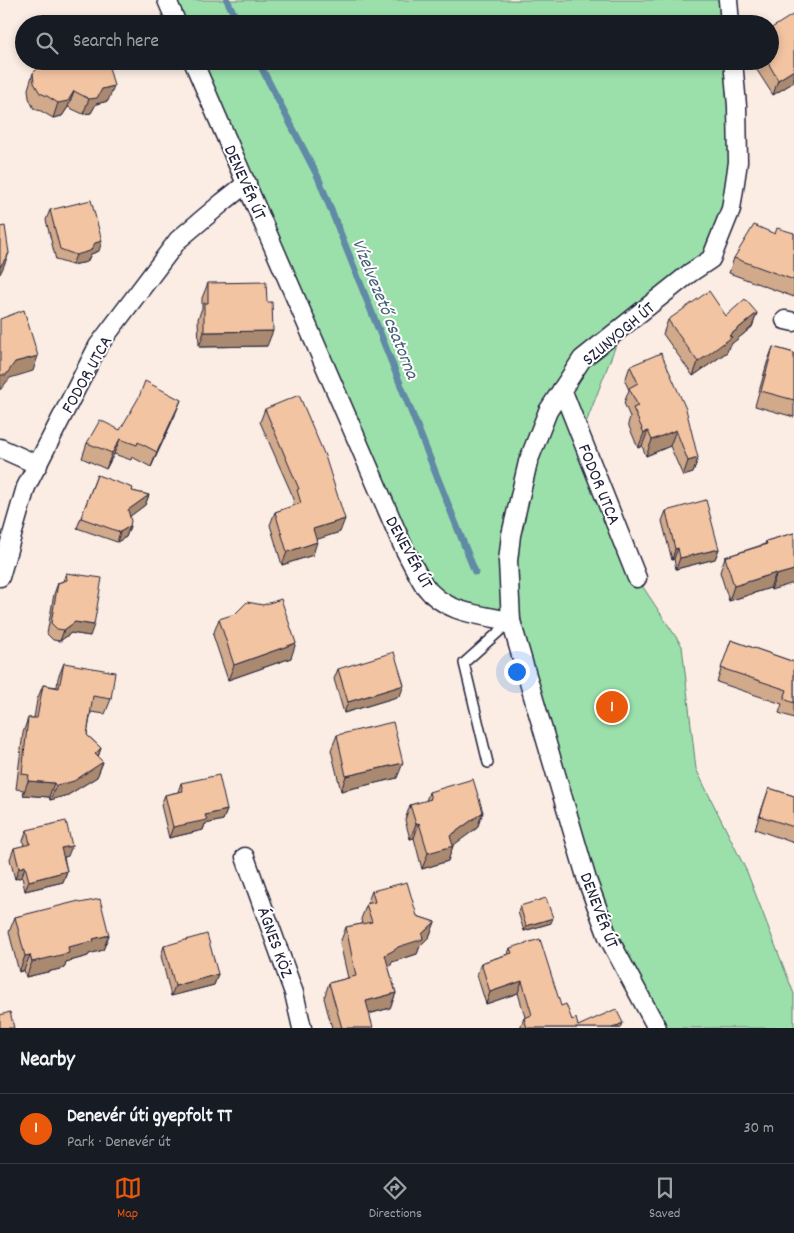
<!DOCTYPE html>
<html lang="en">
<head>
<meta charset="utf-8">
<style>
  body { margin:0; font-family:Dekko,sans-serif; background:#242831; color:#f1f3f6 }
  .you { position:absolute; left:516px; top:671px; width:18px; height:18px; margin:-12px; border:4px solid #fff; border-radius:50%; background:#1a73e8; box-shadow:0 0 0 8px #1a73e833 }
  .badge { display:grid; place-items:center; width:32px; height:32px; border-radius:50%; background:#ea580c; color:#fff; font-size:16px; font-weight:700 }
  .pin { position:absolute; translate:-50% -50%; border:2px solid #fff; box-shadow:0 1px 5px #0006 }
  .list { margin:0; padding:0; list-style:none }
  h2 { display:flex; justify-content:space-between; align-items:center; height:65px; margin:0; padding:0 20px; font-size:21px }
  h2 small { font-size:16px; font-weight:400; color:#9ea1a6 }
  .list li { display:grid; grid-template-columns:32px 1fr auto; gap:15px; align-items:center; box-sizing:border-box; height:70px; padding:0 20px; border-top:1px solid #363941 }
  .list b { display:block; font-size:19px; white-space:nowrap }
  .list p { margin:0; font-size:16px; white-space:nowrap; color:#9ea1a6 }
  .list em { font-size:16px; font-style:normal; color:#9ea1a6 }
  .icon { flex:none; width:28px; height:28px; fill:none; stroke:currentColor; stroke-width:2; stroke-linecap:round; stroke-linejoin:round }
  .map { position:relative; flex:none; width:794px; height:1028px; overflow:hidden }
  .search { position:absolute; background:#171b24; box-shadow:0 2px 8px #0003; left:15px; right:15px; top:15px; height:55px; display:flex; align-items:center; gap:12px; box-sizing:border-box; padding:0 18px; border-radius:28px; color:#9ea1a6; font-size:19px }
  .sheet { height:135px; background:#171b24 }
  nav { display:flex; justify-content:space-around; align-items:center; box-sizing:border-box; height:70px; border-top:1px solid #363941; background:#171b24; font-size:14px; color:#9ea1a6 }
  nav a { display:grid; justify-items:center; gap:2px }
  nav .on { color:#ea580c }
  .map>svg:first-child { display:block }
  .green { fill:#9be0ab; stroke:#5e8173 }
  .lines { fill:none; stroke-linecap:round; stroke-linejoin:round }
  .stream { stroke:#618aa5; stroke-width:7 }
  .service-casing { stroke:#22223b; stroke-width:12 }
  .minor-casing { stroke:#22223b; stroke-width:21 }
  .service { stroke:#fff; stroke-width:9 }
  .minor { stroke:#fff; stroke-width:18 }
  .wall { fill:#d1a98b; stroke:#22223b }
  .shaded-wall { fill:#aa8971; stroke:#22223b }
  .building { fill:#f3c4a2; stroke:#22223b }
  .labels { text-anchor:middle; stroke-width:4; stroke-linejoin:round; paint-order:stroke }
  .street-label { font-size:18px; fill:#22223b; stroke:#fff }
  .water-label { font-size:19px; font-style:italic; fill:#475f79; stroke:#fff }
</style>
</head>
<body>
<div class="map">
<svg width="794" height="1028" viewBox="0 0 794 1028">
  <rect width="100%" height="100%" fill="#fbede3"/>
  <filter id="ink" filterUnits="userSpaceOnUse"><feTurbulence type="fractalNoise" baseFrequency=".02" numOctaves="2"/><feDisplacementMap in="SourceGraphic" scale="10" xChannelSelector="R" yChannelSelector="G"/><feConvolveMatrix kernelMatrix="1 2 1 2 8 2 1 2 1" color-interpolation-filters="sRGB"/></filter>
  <g filter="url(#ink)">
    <g class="green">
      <path d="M 170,0 L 728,0 L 730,24 L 178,24 Z"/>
      <path d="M 193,61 L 733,61 L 738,162 L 711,259 L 629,311 L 581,436 L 637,578 L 682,646 L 696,769 L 747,872 L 794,994 L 794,1028 L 657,1028 L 608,937 L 511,621 L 470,614 L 425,586 Z"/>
    </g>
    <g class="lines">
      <g class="stream">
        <path d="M 227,0 L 239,24"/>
        <path d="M 258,61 L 318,177 L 475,572"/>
      </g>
      <g class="service-casing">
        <path id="service" d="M 488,763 L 464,663 L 511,621"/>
      </g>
      <g class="minor-casing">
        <g id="minor">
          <path d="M 167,0 L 177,24"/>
          <path d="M 728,0 L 730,24"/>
          <path d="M 193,61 L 402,544 C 409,558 416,572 424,585 C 444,613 480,615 511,621"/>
          <path d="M 785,320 L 794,322"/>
          <path d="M 562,389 L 637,578"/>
          <path d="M 0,448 L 38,465"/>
          <path d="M 0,577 L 26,487 L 98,346 L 178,240 L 223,202 L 247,183"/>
          <path d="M 245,857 L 294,993 L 302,1028"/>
          <path d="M 657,1028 L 608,937 L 587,880 L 511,621 L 508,561 L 511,535 L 528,462 L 548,411 L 582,359 L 690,273 L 711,259 L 731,209 L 738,162 L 737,106 L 733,61"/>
        </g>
      </g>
      <use href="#service" class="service"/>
      <use href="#minor" class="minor"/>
    </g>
    <g class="wall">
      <path d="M 794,14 L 794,82 L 773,95 L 751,61 L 770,61 Z"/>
      <path d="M 70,64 L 108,101 L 96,104 L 91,113 L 83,114 L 68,107 L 62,116 L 53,118 L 41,111 L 34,109 L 29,98 L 28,89 L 33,73 Z"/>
      <path d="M 50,210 L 99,251 L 91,254 L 87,262 L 72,265 L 56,260 L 46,220 Z"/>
      <path d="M 794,233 L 794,297 L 729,273 L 734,258 L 775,234 Z"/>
      <path d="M 208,283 L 267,346 L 199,347 L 198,319 L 202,308 L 202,298 Z"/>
      <path d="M 757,313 L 752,327 L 729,346 L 727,352 L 693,376 L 663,334 L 668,320 Z"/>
      <path d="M 773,347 L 794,353 L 794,417 L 755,406 L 767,363 Z"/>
      <path d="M 630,366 L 698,458 L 693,473 L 683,476 L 670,446 L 646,456 L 642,446 L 638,448 L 628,424 L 630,417 L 624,403 L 629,390 L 625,381 Z"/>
      <path d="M 265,409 L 340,532 L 316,539 L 313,555 L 282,565 L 270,525 L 275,512 L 294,506 L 293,502 L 294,499 L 260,422 Z"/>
      <path d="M 175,415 L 151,467 L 132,457 L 131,460 L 114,454 L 106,469 L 82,458 L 87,443 L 120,430 Z"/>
      <path d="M 97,475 L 132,491 L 149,495 L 145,505 L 130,516 L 130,526 L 126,537 L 117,542 L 77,528 Z"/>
      <path d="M 666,511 L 719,549 L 715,559 L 676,569 L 674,559 L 672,560 L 662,521 Z"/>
      <path d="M 794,533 L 771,590 L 770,588 L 729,601 L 720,572 L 725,557 L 765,544 L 766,541 Z"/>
      <path d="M 66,573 L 90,636 L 71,633 L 60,641 L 53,640 L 47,634 L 54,594 L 58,583 L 63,581 Z"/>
      <path d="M 219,619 L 291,658 L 228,680 L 213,635 Z"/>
      <path d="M 731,640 L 794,662 L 794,718 L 779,713 L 782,704 L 717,682 Z"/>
      <path d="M 64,663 L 111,699 L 105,714 L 91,712 L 87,735 L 101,748 L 98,757 L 103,762 L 97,777 L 68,795 L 50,800 L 49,797 L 23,795 L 24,790 L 16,789 L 23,733 L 28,718 L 34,718 L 37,700 L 43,685 L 57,687 L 58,678 Z"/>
      <path d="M 338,669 L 400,696 L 344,713 L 334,679 Z"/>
      <path d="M 337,735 L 397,778 L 341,791 L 331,750 Z"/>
      <path d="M 181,783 L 227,810 L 223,820 L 205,824 L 203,830 L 169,838 L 161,805 L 165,795 L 178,792 Z"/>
      <path d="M 769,788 L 794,796 L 794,843 L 755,829 Z"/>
      <path d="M 429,792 L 483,812 L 477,828 L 453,845 L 448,861 L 422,869 L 414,838 L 410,839 L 405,820 L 410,805 L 426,801 Z"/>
      <path d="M 27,830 L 68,856 L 64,857 L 67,871 L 63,882 L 25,891 L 22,877 L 15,879 L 10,859 L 14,848 L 24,846 L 23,841 Z"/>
      <path d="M 372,891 L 417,916 L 435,922 L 429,937 L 420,946 L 417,954 L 392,962 L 391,965 L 388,966 L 396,993 L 390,1008 L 369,1014 L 373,1028 L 332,1028 L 324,998 L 329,983 L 348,978 L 340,943 L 346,927 L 362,924 L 361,919 Z"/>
      <path d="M 80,903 L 109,935 L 103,950 L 89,954 L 88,956 L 66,962 L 64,968 L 26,977 L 24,970 L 19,972 L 9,932 L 15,917 Z"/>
      <path d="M 520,906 L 551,923 L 524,931 L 518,912 Z"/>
      <path d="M 164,946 L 218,974 L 214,985 L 171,996 L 161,956 Z"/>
      <path d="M 510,948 L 572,1020 L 578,1026 L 621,1028 L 520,1028 L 524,1018 L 525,1017 L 518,993 L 486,1004 L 477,975 L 481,963 L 508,954 Z"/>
    </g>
    <g class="shaded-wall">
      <path d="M 794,70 L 794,82 L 773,95 L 778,80 Z"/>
      <path d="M 114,86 L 108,101 L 96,104 L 91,113 L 83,114 L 89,99 L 102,89 Z"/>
      <path d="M 74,91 L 68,107 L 62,116 L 53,118 L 58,103 Z"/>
      <path d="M 102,241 L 99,251 L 91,254 L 87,262 L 72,265 L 76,255 L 95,243 Z"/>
      <path d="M 9,253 L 3,268 L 0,274 L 0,267 Z"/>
      <path d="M 757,313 L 752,327 L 729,346 L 727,352 L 693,376 L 698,362 Z"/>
      <path d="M 273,331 L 267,346 L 199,347 L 204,332 Z"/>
      <path d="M 38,356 L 33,371 L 10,378 L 0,390 L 0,375 L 15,362 Z"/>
      <path d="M 181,400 L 175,415 L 151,467 L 157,452 Z"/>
      <path d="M 676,430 L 670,446 L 646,456 L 652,440 Z"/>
      <path d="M 648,431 L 642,446 L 638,448 L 644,433 Z"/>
      <path d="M 120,439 L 114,454 L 106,469 L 112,453 Z"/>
      <path d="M 698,458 L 693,473 L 683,476 L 688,461 Z"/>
      <path d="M 149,495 L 145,505 L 124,521 L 128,510 Z"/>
      <path d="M 345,519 L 340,532 L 309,542 L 313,529 Z"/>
      <path d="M 130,526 L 126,537 L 117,542 L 120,532 Z"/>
      <path d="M 317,542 L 313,555 L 282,565 L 287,552 Z"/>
      <path d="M 678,548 L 674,559 L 672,560 L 675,549 Z"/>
      <path d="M 719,549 L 715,559 L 676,569 L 680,558 Z"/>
      <path d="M 794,570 L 794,583 L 771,590 L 776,575 Z"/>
      <path d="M 776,573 L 770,588 L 729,601 L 734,586 Z"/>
      <path d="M 75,622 L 94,625 L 90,636 L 71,633 L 60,641 L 64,630 Z"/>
      <path d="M 296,643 L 291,658 L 228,680 L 234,665 Z"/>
      <path d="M 404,685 L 400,696 L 344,713 L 348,702 Z"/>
      <path d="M 101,748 L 96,763 L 95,754 Z"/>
      <path d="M 103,762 L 97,777 L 68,795 L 50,800 L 56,786 Z"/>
      <path d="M 403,763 L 397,778 L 341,791 L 346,776 Z"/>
      <path d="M 28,781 L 54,783 L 49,797 L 23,795 Z"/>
      <path d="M 227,810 L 223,820 L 205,824 L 203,830 L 169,838 L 173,827 L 205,815 Z"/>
      <path d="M 483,812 L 477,828 L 451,847 L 453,846 L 448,861 L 422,869 L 428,853 L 450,836 Z"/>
      <path d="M 419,823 L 414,838 L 410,839 L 416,824 Z"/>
      <path d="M 72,846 L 68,856 L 58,859 L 61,848 Z"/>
      <path d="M 25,866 L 22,877 L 15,879 L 19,868 Z"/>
      <path d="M 67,871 L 63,882 L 25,891 L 29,881 Z"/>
      <path d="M 553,918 L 551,923 L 524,931 L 526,926 Z"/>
      <path d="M 435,922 L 429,937 L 420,946 L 417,954 L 392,962 L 391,965 L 380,970 L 385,955 L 398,947 L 422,934 Z"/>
      <path d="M 109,935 L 103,950 L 89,954 L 88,956 L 66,962 L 64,968 L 26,977 L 32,962 L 68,947 L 93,939 Z"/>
      <path d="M 30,955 L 24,970 L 19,972 L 25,956 Z"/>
      <path d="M 218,974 L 214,985 L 171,996 L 175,986 Z"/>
      <path d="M 522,981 L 518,993 L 486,1004 L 490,992 Z"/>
      <path d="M 396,993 L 390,1008 L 360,1016 L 366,1001 Z"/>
      <path d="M 623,1023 L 621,1028 L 612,1028 Z"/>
    </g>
    <g class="building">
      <path d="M 794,14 L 794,70 L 778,80 L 767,61 L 770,61 L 770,29 Z"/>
      <path d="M 69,61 L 70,64 L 79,61 L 99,61 L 109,67 L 114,86 L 102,89 L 97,98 L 89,99 L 74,91 L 68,101 L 58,103 L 47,96 L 40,93 L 34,83 L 33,73 L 38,68 Z"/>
      <path d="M 91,200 L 102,241 L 95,243 L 90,251 L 76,255 L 60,249 L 50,210 Z"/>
      <path d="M 754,225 L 775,234 L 777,228 L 794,233 L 794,280 L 734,258 Z"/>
      <path d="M 5,226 L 9,253 L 0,267 L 0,227 Z"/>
      <path d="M 266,282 L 267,302 L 272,302 L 273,331 L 204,332 L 204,303 L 208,303 L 208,283 Z"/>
      <path d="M 709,291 L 726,316 L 745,299 L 757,313 L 729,336 L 732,337 L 698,362 L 668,320 Z"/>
      <path d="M 24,310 L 38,356 L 15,362 L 6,375 L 0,375 L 0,319 Z"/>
      <path d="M 773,347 L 794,353 L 794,400 L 761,391 Z"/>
      <path d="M 661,353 L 686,409 L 698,458 L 688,461 L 676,430 L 652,440 L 648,431 L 644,433 L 633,408 L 638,406 L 629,388 L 638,383 L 630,366 Z"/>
      <path d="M 145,381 L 181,400 L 157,452 L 138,442 L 137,445 L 120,439 L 112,453 L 87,443 L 100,420 L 120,430 L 139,397 Z"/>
      <path d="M 299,395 L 325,456 L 345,519 L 313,529 L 317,542 L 287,552 L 275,512 L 301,503 L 297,490 L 299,489 L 265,409 Z"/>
      <path d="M 97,475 L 133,488 L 132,491 L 149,495 L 128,510 L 131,521 L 130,526 L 120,532 L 81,518 Z"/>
      <path d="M 706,500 L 719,549 L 680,558 L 678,548 L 675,549 L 666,511 Z"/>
      <path d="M 794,533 L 794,570 L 776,575 L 776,573 L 734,586 L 725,557 L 767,544 L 766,541 Z"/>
      <path d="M 66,573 L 102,578 L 94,625 L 75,622 L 64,630 L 57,629 L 51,623 L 58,583 L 67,580 Z"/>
      <path d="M 281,599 L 296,643 L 234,665 L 219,619 L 235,614 L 247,602 L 263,605 Z"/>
      <path d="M 731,640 L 794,662 L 794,703 L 784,699 L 787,690 L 721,668 Z"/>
      <path d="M 394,652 L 404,685 L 348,702 L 338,669 Z"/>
      <path d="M 64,663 L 115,672 L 111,699 L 93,696 L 87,735 L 101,748 L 95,754 L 103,762 L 74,781 L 56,786 L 54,783 L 28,781 L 29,775 L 22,774 L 28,718 L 37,718 L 43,685 L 59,688 Z"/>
      <path d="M 393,722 L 403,763 L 346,776 L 337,735 Z"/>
      <path d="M 219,775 L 227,810 L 205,815 L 207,820 L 173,827 L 165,795 L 183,791 L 181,783 Z"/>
      <path d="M 473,779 L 483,812 L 450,836 L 453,846 L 428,853 L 419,823 L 416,824 L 410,805 L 431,799 L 429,792 Z"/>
      <path d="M 769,788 L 794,796 L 794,827 L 760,816 Z"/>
      <path d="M 66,821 L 72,846 L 61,848 L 67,871 L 29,881 L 25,866 L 19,868 L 14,848 L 30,844 L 27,830 Z"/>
      <path d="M 407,882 L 417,916 L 435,922 L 422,934 L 423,939 L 398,947 L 396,949 L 385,955 L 396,993 L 366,1001 L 373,1028 L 342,1028 L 329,983 L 356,976 L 346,927 L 372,922 L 366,904 L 375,902 L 372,891 Z"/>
      <path d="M 546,898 L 553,918 L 526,926 L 520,906 Z"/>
      <path d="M 100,899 L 109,935 L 93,939 L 94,941 L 68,947 L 69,953 L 32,962 L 30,955 L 25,956 L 15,917 L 79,901 L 80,903 Z"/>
      <path d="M 207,934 L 218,974 L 175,986 L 164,946 Z"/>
      <path d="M 540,939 L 561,1006 L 566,1004 L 572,1020 L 576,1018 L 578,1026 L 616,1009 L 623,1023 L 612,1028 L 527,1028 L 524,1018 L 532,1015 L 522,981 L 490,992 L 481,963 L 512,953 L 510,948 Z"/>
      <path d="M 10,1012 L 14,1028 L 0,1028 L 0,1015 Z"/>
    </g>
  </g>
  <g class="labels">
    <g class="street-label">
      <text transform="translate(246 182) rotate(66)" y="6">DENEVÉR ÚT</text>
      <text transform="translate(618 333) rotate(-40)" y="6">SZUNYOGH ÚT</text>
      <text transform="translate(86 374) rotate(-61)" y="6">FODOR UTCA</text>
      <text transform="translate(600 484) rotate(68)" y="6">FODOR UTCA</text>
      <text transform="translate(410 552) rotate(61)" y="6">DENEVÉR ÚT</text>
      <text transform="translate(600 910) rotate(69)" y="6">DENEVÉR ÚT</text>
      <text transform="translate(276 942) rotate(70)" y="6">ÁGNES KÖZ</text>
    </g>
    <g class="water-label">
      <text transform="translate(387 308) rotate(68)" y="7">Vízelvezető csatorna</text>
    </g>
  </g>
</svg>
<div class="you"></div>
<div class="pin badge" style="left:612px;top:707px">1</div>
<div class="search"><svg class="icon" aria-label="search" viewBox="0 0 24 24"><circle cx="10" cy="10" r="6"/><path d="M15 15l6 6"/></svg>Search here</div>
</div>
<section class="sheet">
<h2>Nearby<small></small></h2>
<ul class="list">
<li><span class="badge">1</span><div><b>Denevér úti gyepfolt TT</b><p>Park · Denevér út</p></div><em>30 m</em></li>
</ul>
</section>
<nav>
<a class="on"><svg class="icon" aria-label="map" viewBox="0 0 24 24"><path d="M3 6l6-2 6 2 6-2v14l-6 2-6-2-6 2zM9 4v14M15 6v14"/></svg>Map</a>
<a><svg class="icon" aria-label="directions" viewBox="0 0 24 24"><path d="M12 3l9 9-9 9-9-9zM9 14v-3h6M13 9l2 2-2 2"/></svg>Directions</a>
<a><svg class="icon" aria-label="saved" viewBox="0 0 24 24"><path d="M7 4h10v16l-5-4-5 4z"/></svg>Saved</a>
</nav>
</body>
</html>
